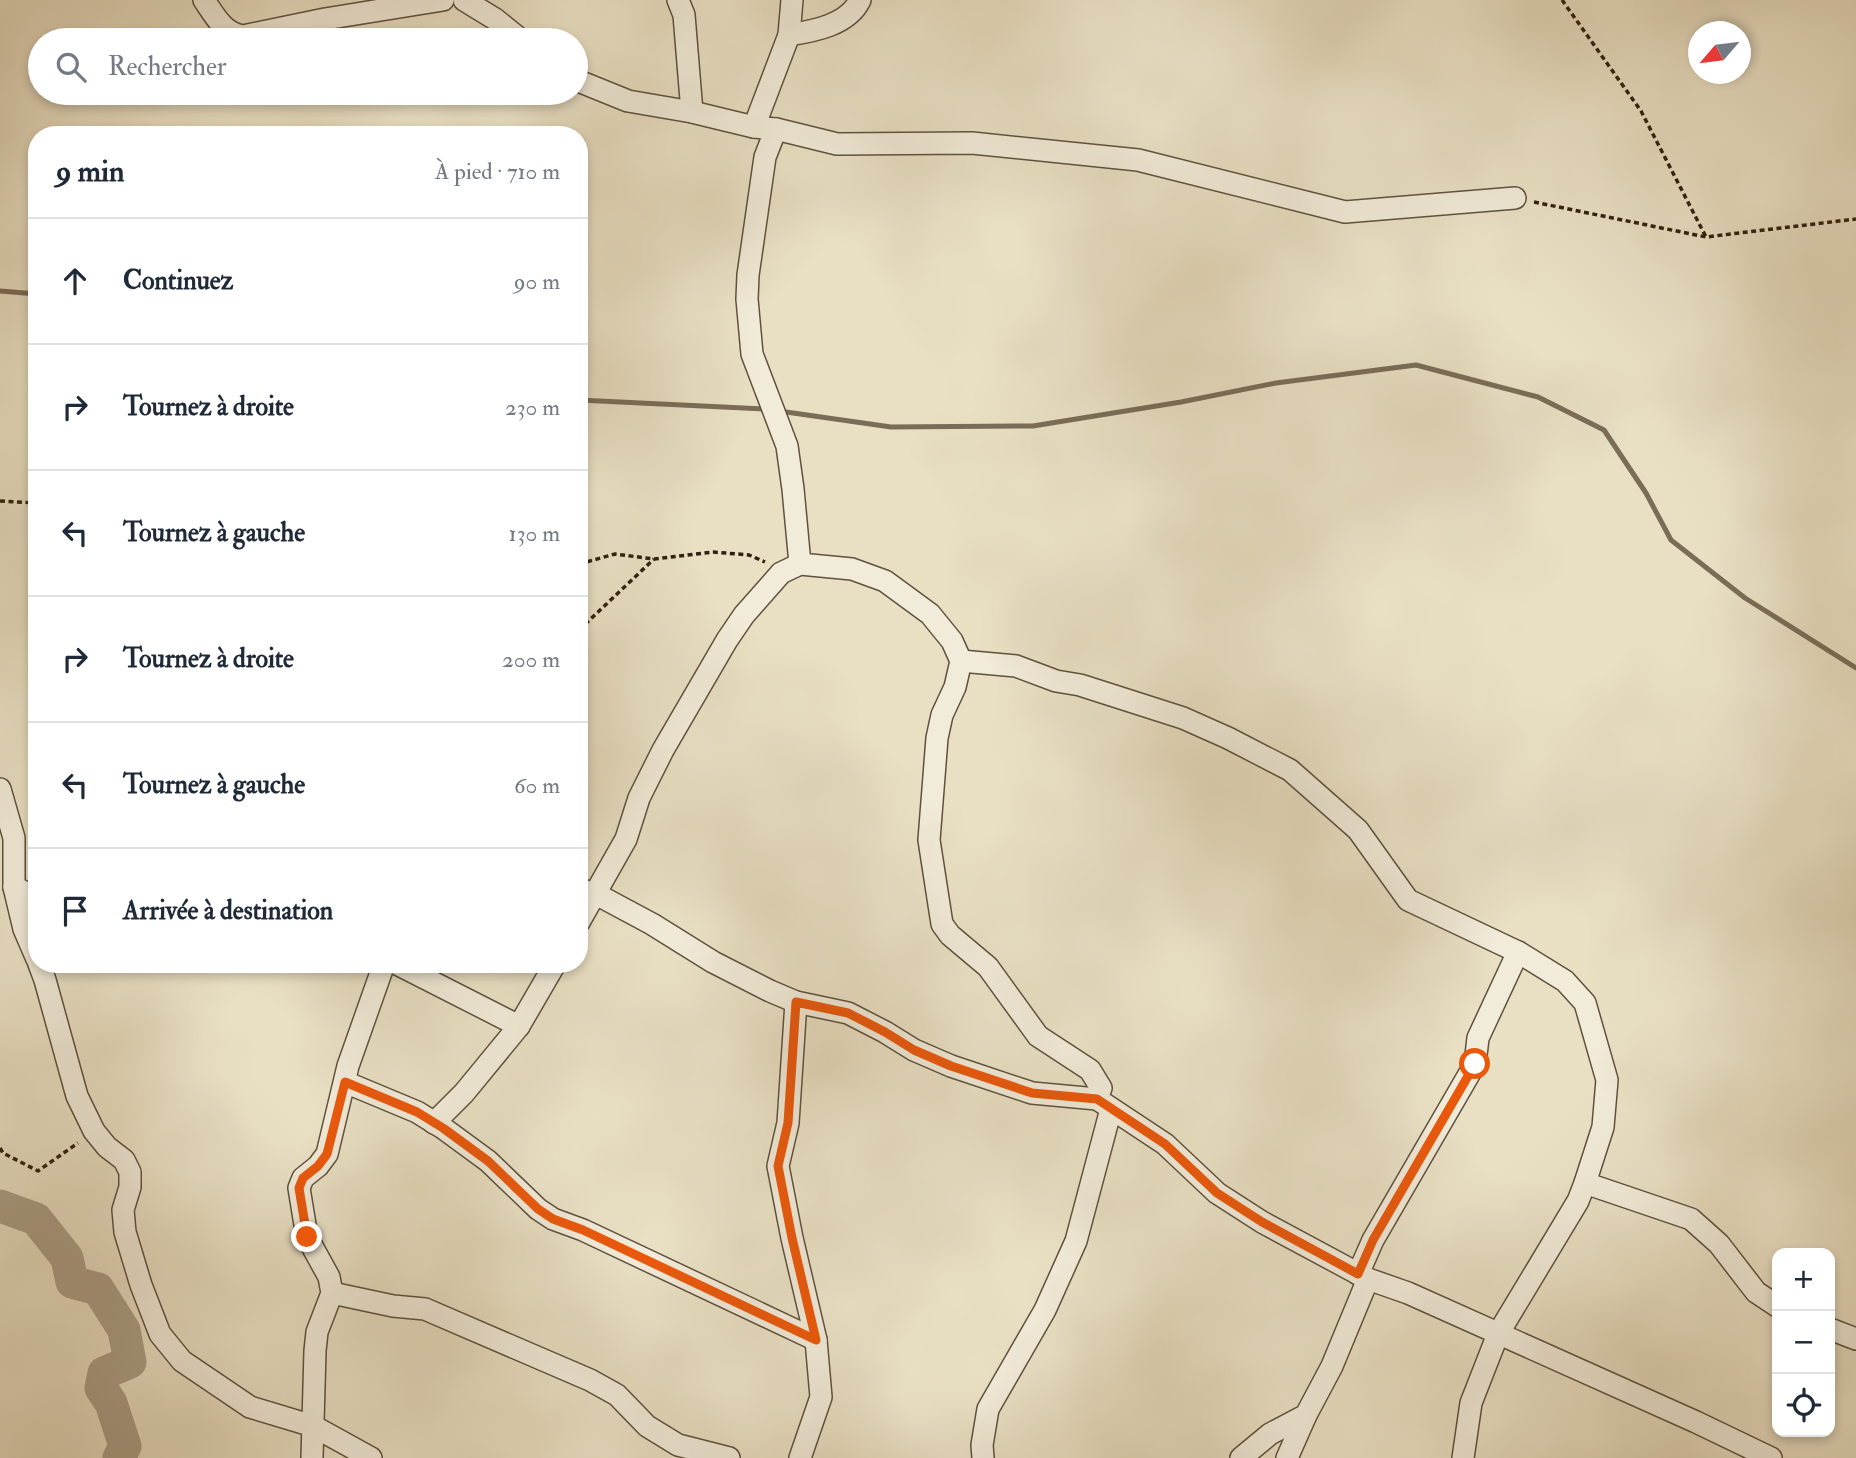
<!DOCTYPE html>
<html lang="fr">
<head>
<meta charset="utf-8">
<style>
  body { margin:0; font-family:"IM FELL Double Pica",serif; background:#f6f6f7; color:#1f2937 }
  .controls { position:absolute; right:21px; bottom:21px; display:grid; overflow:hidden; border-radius:14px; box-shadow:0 4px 10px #0003 }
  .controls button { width:63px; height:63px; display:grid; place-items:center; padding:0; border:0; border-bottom:2px solid #e0e1e3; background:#fff; color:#1f2937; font:35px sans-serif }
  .compass { position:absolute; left:1688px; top:21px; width:63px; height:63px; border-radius:50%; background:#fff; box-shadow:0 4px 10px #0003; rotate:242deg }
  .stop { position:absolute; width:21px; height:21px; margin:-16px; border:5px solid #ea580c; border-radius:50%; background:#fff }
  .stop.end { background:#ea580c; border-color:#fff; box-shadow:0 2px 7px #0008 }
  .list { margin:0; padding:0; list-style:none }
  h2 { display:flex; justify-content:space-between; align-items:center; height:91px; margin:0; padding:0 28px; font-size:30px }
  h2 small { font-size:23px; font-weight:400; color:#747a83 }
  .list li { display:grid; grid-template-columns:46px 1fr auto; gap:21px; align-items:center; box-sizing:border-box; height:126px; padding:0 28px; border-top:2px solid #e0e1e3 }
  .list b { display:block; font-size:26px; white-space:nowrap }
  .list em { font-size:23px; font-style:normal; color:#747a83 }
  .icon { flex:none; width:38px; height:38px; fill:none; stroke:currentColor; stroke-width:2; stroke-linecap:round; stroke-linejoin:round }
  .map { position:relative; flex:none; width:1856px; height:1458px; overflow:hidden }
  .search { position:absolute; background:#fff; box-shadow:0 4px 10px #0003; left:28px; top:28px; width:560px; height:77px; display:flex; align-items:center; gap:18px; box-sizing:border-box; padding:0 24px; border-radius:38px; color:#747a83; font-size:26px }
  .panel { position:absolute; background:#fff; box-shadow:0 4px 10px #0003; left:28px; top:126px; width:560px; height:847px; border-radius:28px }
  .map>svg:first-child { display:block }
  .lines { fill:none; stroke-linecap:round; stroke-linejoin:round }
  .stream { stroke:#7a6d58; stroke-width:5 }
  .river { stroke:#aa9f87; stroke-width:33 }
  .minor-casing { stroke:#5f513e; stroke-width:24 }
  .path { stroke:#312112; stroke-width:3.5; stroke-dasharray:5 3.5; stroke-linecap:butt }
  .minor { stroke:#f1ebd9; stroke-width:21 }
  .route { stroke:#ea580c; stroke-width:9 }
</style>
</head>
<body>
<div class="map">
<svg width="1856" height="1458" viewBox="0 0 1856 1458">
  <rect width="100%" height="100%" fill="#e9e0c4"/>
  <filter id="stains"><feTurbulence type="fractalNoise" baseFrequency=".00286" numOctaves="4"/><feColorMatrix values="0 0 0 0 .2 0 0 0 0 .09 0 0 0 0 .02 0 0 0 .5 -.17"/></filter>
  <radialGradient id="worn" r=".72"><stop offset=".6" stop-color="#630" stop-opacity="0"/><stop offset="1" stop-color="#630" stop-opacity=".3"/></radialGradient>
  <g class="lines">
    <g class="stream">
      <path d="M 0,291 L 37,294"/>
      <path d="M 579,400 L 766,409"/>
      <path d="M 779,411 L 891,427 L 1033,426 L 1181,402 L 1276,383 L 1416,365 L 1538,397 L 1604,430 L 1646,493 L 1671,540 L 1745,598 L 1856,668"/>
    </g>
    <path class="river" d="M 0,1206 L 36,1219 L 67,1258 L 72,1282 L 98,1289 L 124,1330 L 130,1362 L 104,1373 L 101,1388 L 111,1403 L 125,1446 L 119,1458"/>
    <g class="minor-casing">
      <g id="minor">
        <path d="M 204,0 C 215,16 223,33 243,36 L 325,19 L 443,0"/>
        <path d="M 464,0 L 495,19 L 521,40"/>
        <path d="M 678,0 L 684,15 L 692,112"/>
        <path d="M 789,35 C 814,31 848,25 860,0"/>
        <path d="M 576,80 L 628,101 L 692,112 L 754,127 L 776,129 L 837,144 L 972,143 L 1138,160 L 1345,212 L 1515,198"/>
        <path d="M 754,127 L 789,35 L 792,0"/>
        <path d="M 776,129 L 765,157 L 748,275 L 747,299 L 752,354 L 787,446 L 793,489 L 800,564 L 852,569 L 885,581 L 930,614 L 952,641 L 961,661 L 955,687 L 942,715 L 937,738 L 929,840 L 942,924 L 950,935 L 988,967 L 1038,1036 L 1090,1070 L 1101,1088 L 1097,1099 L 1165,1144 L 1217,1193 L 1262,1222 L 1368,1279 L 1408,1293 L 1696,1422 L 1771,1458"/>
        <path d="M 961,661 L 1016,666 L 1056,681 L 1080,685 L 1183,718 L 1228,738 L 1290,770 L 1358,830 L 1408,900 L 1518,952 L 1565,981 L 1585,1003 L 1607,1080 L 1603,1127 L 1585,1183 L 1691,1219 L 1719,1244 L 1756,1292 L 1777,1306"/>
        <path d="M 0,789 L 14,838 L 14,887 L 24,929 L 37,959"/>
        <path d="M 14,887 L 37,898"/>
        <path d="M 579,889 L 596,894 L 652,924 L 713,962 L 770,991 L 796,1002 L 848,1013 L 885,1032 L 914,1050 L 951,1066 L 1032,1093 L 1097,1099"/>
        <path d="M 579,922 L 626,839 L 639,798 L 663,750 L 727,640 L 744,615 L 781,573 L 800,564"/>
        <path d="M 39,964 L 45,980 L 77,1096 L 94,1131 L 107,1147 L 124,1160 L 130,1172 L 130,1187 L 123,1210 L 125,1232 L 141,1285 L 160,1334 L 182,1361 L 250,1407 L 313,1426 L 371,1458"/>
        <path d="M 397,964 L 519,1026"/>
        <path d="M 796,1002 L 788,1123 L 778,1166 L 792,1238 L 816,1340 L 821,1397 L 800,1458"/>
        <path d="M 345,1082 L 417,1112 L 443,1128 L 488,1161 L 538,1209 L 553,1219 L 583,1230 L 816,1340"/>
        <path d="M 434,1123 L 464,1093 L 519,1026 L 555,964"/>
        <path d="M 1358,1274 L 1373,1240 L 1475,1064 L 1478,1038 L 1518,952"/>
        <path d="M 332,1293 L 393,1306 L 425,1309 L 590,1380 L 617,1395 L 647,1426 L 678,1445 L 729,1458"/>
        <path d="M 1830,1329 L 1856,1339"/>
        <path d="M 312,1458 L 315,1351 L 317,1332 L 332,1293 L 329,1277 L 307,1237 L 299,1188 L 303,1178 L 318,1166 L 327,1154 L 348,1066 L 384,964"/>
        <path d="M 983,1458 L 982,1445 L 988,1409 L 1045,1310 L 1076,1241 L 1111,1109"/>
        <path d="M 1241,1458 L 1270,1434 L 1306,1415 L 1332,1366 L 1368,1279"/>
        <path d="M 1287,1458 L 1306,1415"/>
        <path d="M 1463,1458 L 1471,1403 L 1498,1334 L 1578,1201 L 1585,1183"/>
      </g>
    </g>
    <g class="path">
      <path d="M 1562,0 L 1641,111 L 1706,237"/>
      <path d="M 1534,202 L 1706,237 L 1856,219"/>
      <path d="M 0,501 L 37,503"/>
      <path d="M 579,564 L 615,554 L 654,559 L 713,552 L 749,555 L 765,562"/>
      <path d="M 579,630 L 654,559"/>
      <path d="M 0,1148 L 3,1153 L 38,1171 L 78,1143"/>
    </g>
    <use href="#minor" class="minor"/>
  </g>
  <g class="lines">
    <path class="route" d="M 307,1237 L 299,1188 L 303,1178 L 318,1166 L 327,1154 L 345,1082 L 417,1112 L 443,1128 L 488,1161 L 538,1209 L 553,1219 L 583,1230 L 816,1340 L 792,1238 L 778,1166 L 788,1123 L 796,1002 L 848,1013 L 885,1032 L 914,1050 L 951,1066 L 1032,1093 L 1097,1099 L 1165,1144 L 1217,1193 L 1262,1222 L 1358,1274 L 1373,1240 L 1475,1064"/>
  </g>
  <rect width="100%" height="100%" filter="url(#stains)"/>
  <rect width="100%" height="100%" fill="url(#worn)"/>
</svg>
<div class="controls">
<button>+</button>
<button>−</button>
<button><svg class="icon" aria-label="locate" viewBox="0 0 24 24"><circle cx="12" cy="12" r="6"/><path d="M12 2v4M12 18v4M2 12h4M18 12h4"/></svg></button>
</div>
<svg class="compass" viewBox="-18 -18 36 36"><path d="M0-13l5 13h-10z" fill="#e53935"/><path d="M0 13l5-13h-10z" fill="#747a83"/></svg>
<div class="stop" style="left:1475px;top:1064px"></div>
<div class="stop end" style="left:307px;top:1237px"></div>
<div class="search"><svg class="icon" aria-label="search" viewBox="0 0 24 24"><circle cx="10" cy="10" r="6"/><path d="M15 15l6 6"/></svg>Rechercher</div>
<section class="panel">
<h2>9 min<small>À pied · 710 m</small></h2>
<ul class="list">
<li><svg class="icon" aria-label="ahead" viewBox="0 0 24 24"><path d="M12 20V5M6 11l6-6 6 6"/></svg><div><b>Continuez</b></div><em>90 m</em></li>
<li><svg class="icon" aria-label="right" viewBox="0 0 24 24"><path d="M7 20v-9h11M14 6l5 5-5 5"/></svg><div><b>Tournez à droite</b></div><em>230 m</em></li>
<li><svg class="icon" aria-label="left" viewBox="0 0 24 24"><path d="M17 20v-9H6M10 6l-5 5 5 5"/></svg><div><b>Tournez à gauche</b></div><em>130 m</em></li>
<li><svg class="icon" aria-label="right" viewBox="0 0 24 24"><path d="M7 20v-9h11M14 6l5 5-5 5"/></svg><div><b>Tournez à droite</b></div><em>200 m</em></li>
<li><svg class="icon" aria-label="left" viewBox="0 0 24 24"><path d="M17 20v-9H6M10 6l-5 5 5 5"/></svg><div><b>Tournez à gauche</b></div><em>60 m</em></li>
<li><svg class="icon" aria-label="arrive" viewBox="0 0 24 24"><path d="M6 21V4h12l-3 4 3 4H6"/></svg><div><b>Arrivée à destination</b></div></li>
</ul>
</section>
</div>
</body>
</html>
